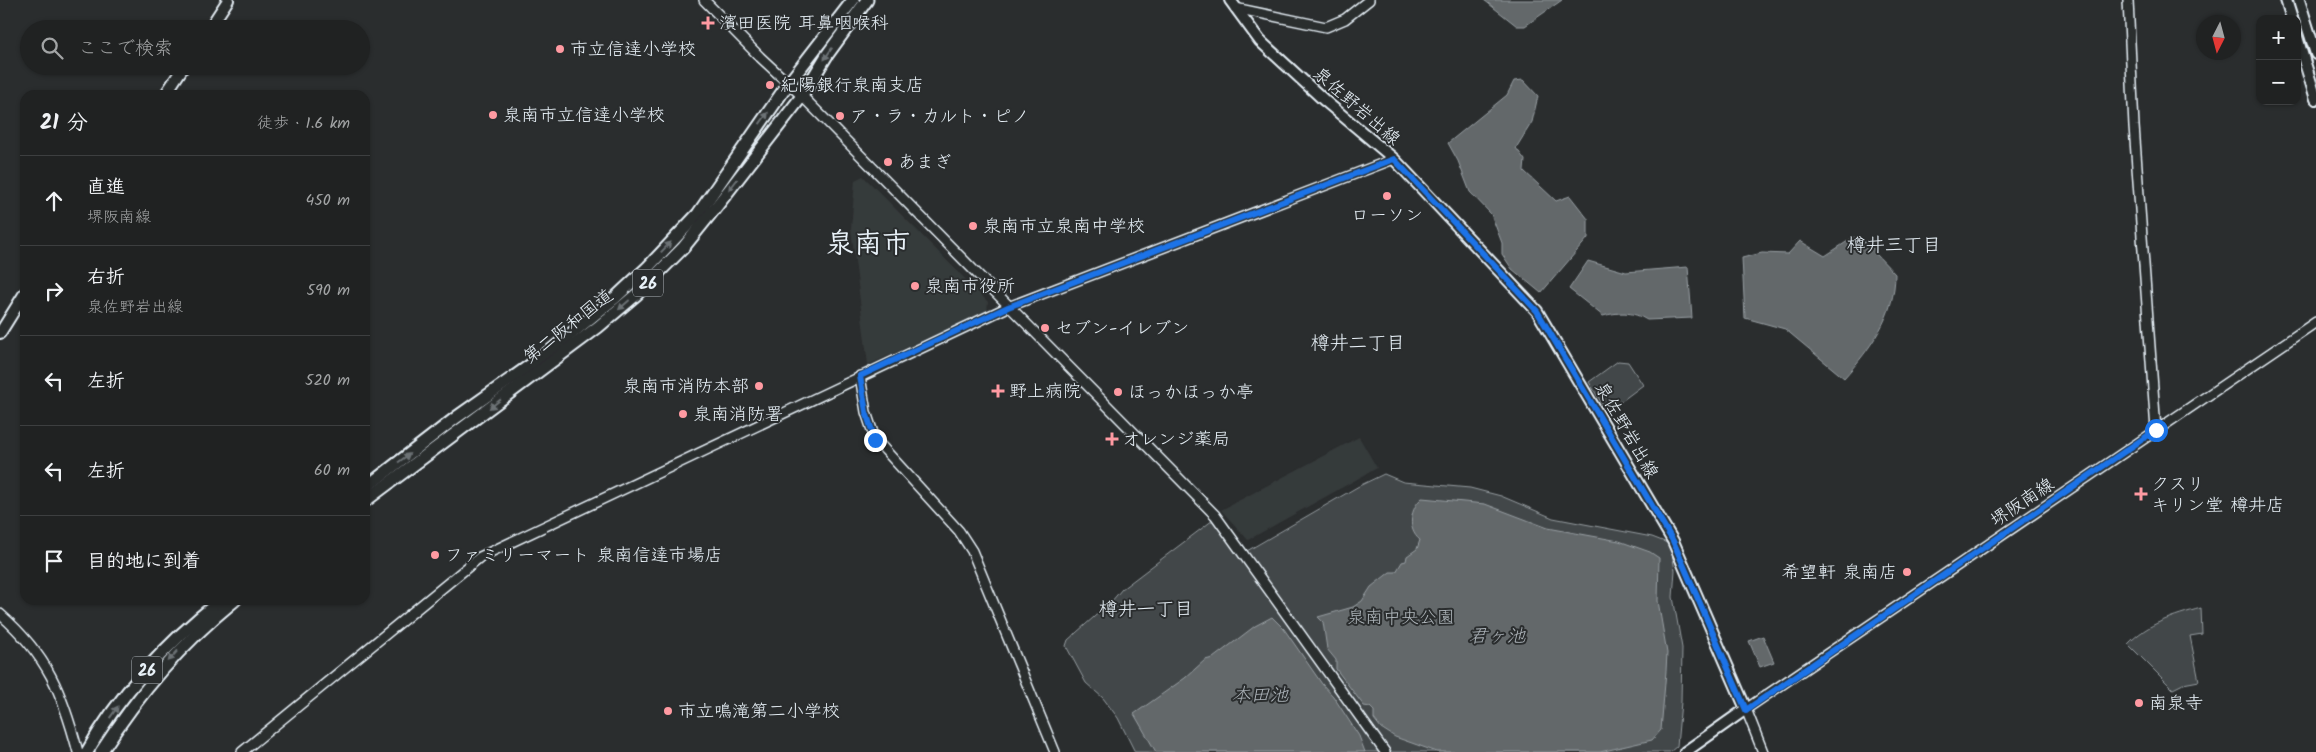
<!DOCTYPE html>
<html lang="ja">
<head>
<meta charset="utf-8">
<style>
  body { margin:0; font-family:Kalam,"Klee One",sans-serif; background:#282a2a; color:#f1f3f6 }
  .controls { position:absolute; right:15px; top:15px; display:grid; overflow:hidden; border-radius:10px; box-shadow:0 1px 4px #0004 }
  .controls button { width:45px; height:45px; display:grid; place-items:center; padding:0; border:0; border-bottom:1px solid #3d3f40; background:#202222; color:#f1f3f6; font:25px sans-serif }
  .compass { position:absolute; left:2196px; top:15px; width:45px; height:45px; border-radius:50%; background:#202222; box-shadow:0 1px 4px #0004; rotate:186deg }
  .stop { position:absolute; width:15px; height:15px; margin:-11px; border:4px solid #1a73e8; border-radius:50%; background:#fff }
  .stop.end { background:#1a73e8; border-color:#fff; box-shadow:0 1px 5px #0008 }
  .list { margin:0; padding:0; list-style:none }
  h2 { display:flex; justify-content:space-between; align-items:center; height:65px; margin:0; padding:0 20px; font-size:21px }
  h2 small { font-size:16px; font-weight:400; color:#a2a4a5 }
  .list li { display:grid; grid-template-columns:32px 1fr auto; gap:15px; align-items:center; box-sizing:border-box; height:90px; padding:0 20px; border-top:1px solid #3d3f40 }
  .list b { display:block; font-size:19px; white-space:nowrap }
  .list p { margin:0; font-size:16px; white-space:nowrap; color:#a2a4a5 }
  .list em { font-size:16px; font-style:normal; color:#a2a4a5 }
  .icon { flex:none; width:28px; height:28px; fill:none; stroke:currentColor; stroke-width:2; stroke-linecap:round; stroke-linejoin:round }
  .map { position:relative; flex:none; width:2316px; height:752px; overflow:hidden }
  .search { position:absolute; background:#202222; box-shadow:0 1px 4px #0004; left:20px; top:20px; width:350px; height:55px; display:flex; align-items:center; gap:12px; box-sizing:border-box; padding:0 18px; border-radius:28px; color:#a2a4a5; font-size:19px }
  .panel { position:absolute; background:#202222; box-shadow:0 1px 4px #0004; left:20px; top:90px; width:350px; height:515px; border-radius:15px }
  .map>svg:first-child { display:block }
  .built { fill:#363a3b }
  .green { fill:#424648; stroke:#959ca0 }
  .water { fill:#63686b; stroke:#989fa3 }
  .lines { fill:none; stroke-linecap:round; stroke-linejoin:round }
  .secondary-casing { stroke:#e8f1f8; stroke-width:12 }
  .primary-casing { stroke:#e8f1f8; stroke-width:14 }
  .highway-casing { stroke:#e8f1f8; stroke-width:15 }
  .secondary { stroke:#2a2d2e; stroke-width:9 }
  .primary { stroke:#2a2d2e; stroke-width:10 }
  .highway { stroke:#2a2d2e; stroke-width:11 }
  .oneway { fill:#6c7275 }
  .route { stroke:#1a73e8; stroke-width:6 }
  .poi-dot { fill:#ff9aa2; stroke:#2a2d2e; stroke-width:2 }
  .labels { text-anchor:middle; stroke-width:4; stroke-linejoin:round; paint-order:stroke }
  .shield { fill:#2a2d2e; stroke:#afb6bb; stroke-width:1 }
  .shield-label { font-size:16px; font-weight:bold; fill:#e8f1f8 }
  .poi-label { font-size:18px; fill:#e8f1f8; stroke:#2a2d2e; text-anchor:start }
  .street-label { font-size:18px; fill:#e8f1f8; stroke:#2a2d2e }
  .park-label { font-size:18px; fill:#aeb5ba; stroke:#2a2d2e }
  .neighbourhood-label { font-size:19px; fill:#e8f1f8; stroke:#2a2d2e }
  .water-label { font-size:19px; font-style:italic; fill:#acb3b9; stroke:#2a2d2e }
  .town-label { font-size:28px; font-weight:bold; fill:#e8f1f8; stroke:#2a2d2e }
</style>
</head>
<body>
<div class="map">
<svg width="2316" height="752" viewBox="0 0 2316 752">
  <rect width="100%" height="100%" fill="#2a2d2e"/>
  <filter id="ink" filterUnits="userSpaceOnUse"><feTurbulence type="fractalNoise" baseFrequency=".02" numOctaves="2"/><feDisplacementMap in="SourceGraphic" scale="10" xChannelSelector="R" yChannelSelector="G"/><feConvolveMatrix kernelMatrix="1 2 1 2 8 2 1 2 1" color-interpolation-filters="sRGB"/></filter>
  <g filter="url(#ink)">
    <g class="built">
      <path d="M 863,176 L 988,302 L 987,312 L 868,365 L 851,229 L 855,180 Z"/>
      <path d="M 1359,437 L 1377,468 L 1248,540 L 1221,510 Z"/>
    </g>
    <g class="green">
      <path d="M 1618,361 L 1628,362 L 1643,385 L 1607,412 L 1589,382 Z"/>
      <path d="M 1384,474 L 1403,482 L 1470,488 L 1501,496 L 1553,518 L 1652,537 L 1670,544 L 1675,570 L 1673,597 L 1682,648 L 1681,702 L 1677,746 L 1670,752 L 1135,752 L 1118,718 L 1103,698 L 1086,683 L 1066,646 L 1068,640 L 1111,602 L 1122,589 L 1213,520 L 1240,555 L 1359,486 Z"/>
      <path d="M 2201,608 L 2202,634 L 2190,636 L 2199,681 L 2183,684 L 2173,689 L 2128,644 C 2148,623 2173,616 2201,608 Z"/>
    </g>
    <g class="water">
      <path d="M 1484,0 L 1562,0 L 1525,26 L 1517,26 Z"/>
      <path d="M 1523,80 L 1538,96 L 1532,122 L 1516,148 L 1525,160 L 1524,171 L 1556,201 L 1570,196 L 1588,219 L 1588,238 L 1541,293 L 1512,269 L 1502,254 L 1502,243 L 1491,214 L 1470,192 L 1458,161 L 1448,143 L 1507,95 L 1514,81 Z"/>
      <path d="M 1854,237 L 1860,243 L 1870,240 L 1876,254 L 1895,274 C 1895,315 1871,348 1844,378 L 1785,329 L 1745,318 L 1742,258 L 1762,253 L 1788,254 L 1800,241 L 1825,256 Z"/>
      <path d="M 1588,261 L 1626,272 L 1688,267 L 1692,318 L 1647,320 C 1633,311 1617,312 1603,316 L 1569,289 Z"/>
      <path d="M 1422,498 L 1485,504 L 1548,528 L 1619,541 L 1650,552 L 1659,558 L 1658,601 L 1667,653 L 1666,671 L 1661,730 L 1652,740 L 1600,752 L 1437,752 L 1395,737 L 1381,728 L 1374,719 L 1374,711 L 1370,707 L 1364,706 L 1336,669 L 1336,660 L 1327,649 L 1323,622 L 1318,617 L 1353,607 L 1362,601 L 1371,587 L 1390,572 L 1396,572 L 1402,562 L 1406,561 L 1407,556 L 1417,549 L 1420,540 C 1406,529 1411,507 1422,498 Z"/>
      <path d="M 1272,617 L 1284,629 L 1322,684 L 1333,696 L 1359,736 L 1365,752 L 1156,752 L 1134,714 L 1185,678 L 1205,660 L 1213,658 L 1255,626 Z"/>
      <path d="M 1763,636 L 1774,662 L 1760,667 L 1749,641 Z"/>
    </g>
    <g class="lines">
      <g class="secondary-casing">
        <g id="secondary">
          <path d="M 704,0 L 760,57 L 802,96 L 1215,515 L 1385,752"/>
          <path d="M 2128,0 L 2134,126 L 2156,430"/>
          <path d="M 1235,8 L 1326,27 L 1345,19 L 1369,0"/>
          <path d="M 860,376 L 866,412 L 875,439 L 959,531 L 972,551 L 1055,752"/>
          <path d="M 0,614 C 48,656 62,692 78,752"/>
          <path d="M 242,752 L 480,557 L 1008,307 L 1394,159"/>
          <path d="M 1763,752 L 1746,709 L 2316,322"/>
        </g>
      </g>
      <g class="primary-casing">
        <g id="primary">
          <path d="M 1230,0 L 1260,41 L 1325,101 L 1394,159 L 1537,311 L 1673,541 L 1746,709 L 1685,752"/>
          <path d="M 2286,0 L 2292,19"/>
          <path d="M 2299,0 L 2316,54"/>
          <path d="M 209,29 L 228,0"/>
          <path d="M 2297,37 L 2316,99"/>
          <path d="M 165,95 L 184,66"/>
          <path d="M 0,333 L 25,293"/>
        </g>
      </g>
      <g class="highway-casing">
        <g id="highway">
          <path d="M 365,488 L 457,417 L 549,352 L 616,297 L 648,267 L 698,214 L 788,84 L 853,0"/>
          <path d="M 365,501 L 598,327 L 637,294 L 683,248 L 716,207 L 802,96 L 827,55 L 867,0"/>
          <path d="M 87,752 C 120,693 168,642 221,600"/>
          <path d="M 101,752 C 141,691 179,646 235,600"/>
        </g>
      </g>
      <use href="#secondary" class="secondary"/>
      <use href="#primary" class="primary"/>
      <use href="#highway" class="highway"/>
    </g>
    <defs><path id="oneway-solid" d="M-6-.8H1V-3.2L6.5 0L1 3.2V.8H-6Z" transform="scale(1.25)"/></defs>
    <g class="oneway">
      <use href="#oneway-solid" transform="translate(828 54) rotate(124)"/>
      <use href="#oneway-solid" transform="translate(764 118) rotate(-54)"/>
      <use href="#oneway-solid" transform="translate(733 185) rotate(127)"/>
      <use href="#oneway-solid" transform="translate(666 247) rotate(-46)"/>
      <use href="#oneway-solid" transform="translate(624 305) rotate(139)"/>
      <use href="#oneway-solid" transform="translate(495 404) rotate(142)"/>
      <use href="#oneway-solid" transform="translate(404 458) rotate(-37)"/>
      <use href="#oneway-solid" transform="translate(173 656) rotate(132)"/>
      <use href="#oneway-solid" transform="translate(114 712) rotate(-55)"/>
    </g>
  </g>
  <g class="lines" filter="url(#ink)">
    <path class="route" d="M 875,440 L 866,412 L 860,376 L 1008,307 L 1394,159 L 1537,311 L 1673,541 L 1746,710 L 2156,430"/>
  </g>
  <g class="poi-dot">
    <path d="M705.5 15.5h5v5h5v5h-5v5h-5v-5h-5v-5h5z"/>
    <circle cx="560" cy="49" r="5"/>
    <circle cx="770" cy="85" r="5"/>
    <circle cx="493" cy="115" r="5"/>
    <circle cx="840" cy="116" r="5"/>
    <circle cx="888" cy="162" r="5"/>
    <circle cx="1387" cy="196" r="5"/>
    <circle cx="973" cy="226" r="5"/>
    <circle cx="915" cy="286" r="5"/>
    <circle cx="1045" cy="328" r="5"/>
    <circle cx="759" cy="386" r="5"/>
    <path d="M995.5 383.5h5v5h5v5h-5v5h-5v-5h-5v-5h5z"/>
    <circle cx="1118" cy="392" r="5"/>
    <circle cx="683" cy="414" r="5"/>
    <path d="M1109.5 431.5h5v5h5v5h-5v5h-5v-5h-5v-5h5z"/>
    <path d="M2138.5 486.5h5v5h5v5h-5v5h-5v-5h-5v-5h5z"/>
    <circle cx="435" cy="555" r="5"/>
    <circle cx="1907" cy="572" r="5"/>
    <circle cx="2139" cy="703" r="5"/>
    <circle cx="668" cy="711" r="5"/>
  </g>
  <g class="labels">
    <g class="shield">
      <rect x="633" y="269.5" width="30" height="27" rx="4"/>
      <rect x="132" y="656.5" width="30" height="27" rx="4"/>
    </g>
    <g class="shield-label">
      <text x="648" y="289">26</text>
      <text x="147" y="676">26</text>
    </g>
    <g class="poi-label">
      <text x="719" y="29">濱田医院 耳鼻咽喉科</text>
      <text x="570" y="55">市立信達小学校</text>
      <text x="780" y="91">紀陽銀行泉南支店</text>
      <text x="503" y="121">泉南市立信達小学校</text>
      <text x="850" y="122">ア・ラ・カルト・ピノ</text>
      <text x="898" y="168">あまぎ</text>
      <text x="1387" y="221" text-anchor="middle">ローソン</text>
      <text x="983" y="232">泉南市立泉南中学校</text>
      <text x="925" y="292">泉南市役所</text>
      <text x="1055" y="334">セブン-イレブン</text>
      <text x="749" y="392" text-anchor="end">泉南市消防本部</text>
      <text x="1009" y="397">野上病院</text>
      <text x="1128" y="398">ほっかほっか亭</text>
      <text x="693" y="420">泉南消防署</text>
      <text x="1122" y="445">オレンジ薬局</text>
      <text x="2151" y="490">クスリ<tspan x="2151" dy="21">キリン堂 樽井店</tspan></text>
      <text x="445" y="561">ファミリーマート 泉南信達市場店</text>
      <text x="1897" y="578" text-anchor="end">希望軒 泉南店</text>
      <text x="2149" y="709">南泉寺</text>
      <text x="678" y="717">市立鳴滝第二小学校</text>
    </g>
    <g class="street-label">
      <text transform="translate(1357 106) rotate(41)" y="6">泉佐野岩出線</text>
      <text transform="translate(568 326) rotate(-38)" y="6">第二阪和国道</text>
      <text transform="translate(1627 430) rotate(60)" y="6">泉佐野岩出線</text>
      <text transform="translate(2022 502) rotate(-34)" y="6">堺阪南線</text>
    </g>
    <g class="park-label">
      <text x="1401" y="623">泉南中央公園</text>
    </g>
    <g class="neighbourhood-label">
      <text x="1894" y="251">樽井三丁目</text>
      <text x="1358" y="349">樽井二丁目</text>
      <text x="1146" y="615">樽井一丁目</text>
    </g>
    <g class="water-label">
      <text x="1497" y="642">君ヶ池</text>
      <text x="1260" y="701">本田池</text>
    </g>
    <g class="town-label">
      <text x="868" y="252">泉南市</text>
    </g>
  </g>
</svg>
<div class="controls">
<button>+</button>
<button>−</button>
</div>
<svg class="compass" viewBox="-18 -18 36 36"><path d="M0-13l5 13h-10z" fill="#e53935"/><path d="M0 13l5-13h-10z" fill="#a2a4a5"/></svg>
<div class="stop" style="left:2156px;top:430px"></div>
<div class="stop end" style="left:875px;top:440px"></div>
<div class="search"><svg class="icon" aria-label="search" viewBox="0 0 24 24"><circle cx="10" cy="10" r="6"/><path d="M15 15l6 6"/></svg>ここで検索</div>
<section class="panel">
<h2>21 分<small>徒歩 · 1.6 km</small></h2>
<ul class="list">
<li><svg class="icon" aria-label="ahead" viewBox="0 0 24 24"><path d="M12 20V5M6 11l6-6 6 6"/></svg><div><b>直進</b><p>堺阪南線</p></div><em>450 m</em></li>
<li><svg class="icon" aria-label="right" viewBox="0 0 24 24"><path d="M7 20v-9h11M14 6l5 5-5 5"/></svg><div><b>右折</b><p>泉佐野岩出線</p></div><em>590 m</em></li>
<li><svg class="icon" aria-label="left" viewBox="0 0 24 24"><path d="M17 20v-9H6M10 6l-5 5 5 5"/></svg><div><b>左折</b></div><em>520 m</em></li>
<li><svg class="icon" aria-label="left" viewBox="0 0 24 24"><path d="M17 20v-9H6M10 6l-5 5 5 5"/></svg><div><b>左折</b></div><em>60 m</em></li>
<li><svg class="icon" aria-label="arrive" viewBox="0 0 24 24"><path d="M6 21V4h12l-3 4 3 4H6"/></svg><div><b>目的地に到着</b></div></li>
</ul>
</section>
</div>
</body>
</html>
